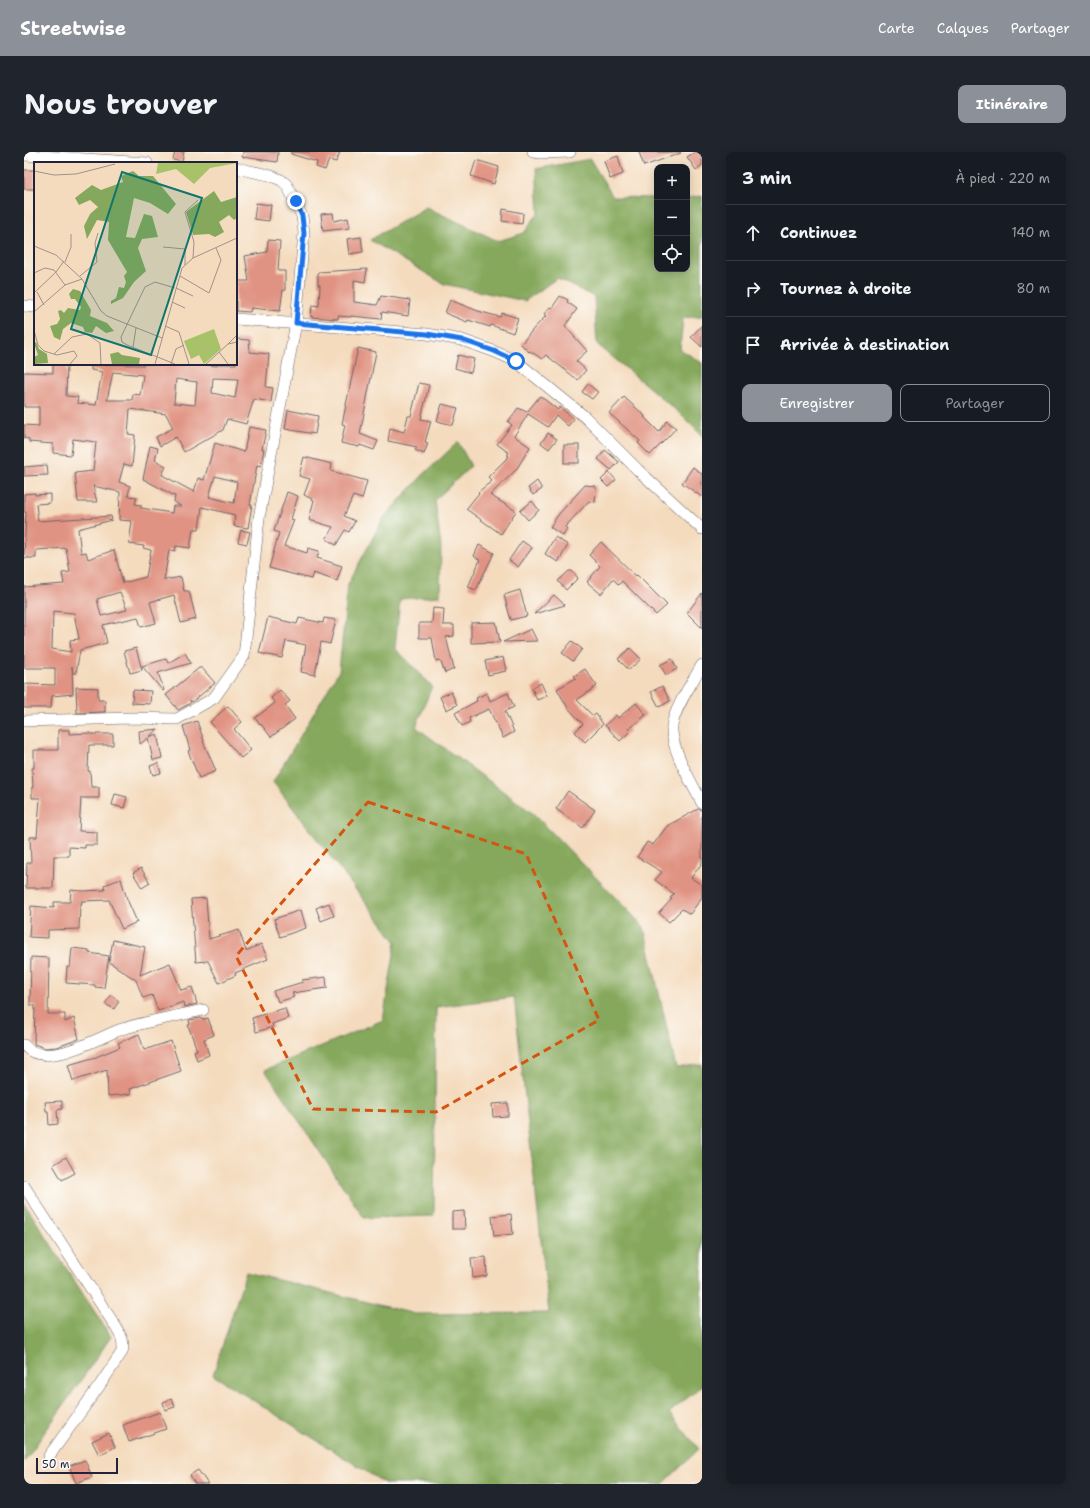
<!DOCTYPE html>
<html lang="fr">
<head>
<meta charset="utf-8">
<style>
  body { margin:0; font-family:"Shantell Sans",sans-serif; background:#20242c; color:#f1f3f6 }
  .controls { position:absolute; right:12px; top:12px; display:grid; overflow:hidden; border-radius:8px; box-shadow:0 2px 10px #0003 }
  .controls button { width:36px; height:36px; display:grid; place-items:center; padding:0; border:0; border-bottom:1px solid #363941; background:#171b24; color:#f1f3f6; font:20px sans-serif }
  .scale { position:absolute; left:12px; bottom:10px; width:82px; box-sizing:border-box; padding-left:4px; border:2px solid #22223b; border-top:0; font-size:11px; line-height:14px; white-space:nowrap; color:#22223b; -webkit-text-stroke:3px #fdfcf7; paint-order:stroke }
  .stop { position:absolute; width:12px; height:12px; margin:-9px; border:3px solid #1a73e8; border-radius:50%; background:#fff }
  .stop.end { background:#1a73e8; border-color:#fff; box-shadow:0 1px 4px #0008 }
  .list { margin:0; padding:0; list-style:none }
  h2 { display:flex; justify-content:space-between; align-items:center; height:52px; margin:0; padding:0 16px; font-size:17px }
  h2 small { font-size:13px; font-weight:400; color:#9ea1a6 }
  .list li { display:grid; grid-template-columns:26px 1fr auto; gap:12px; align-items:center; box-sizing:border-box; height:56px; padding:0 16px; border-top:1px solid #363941 }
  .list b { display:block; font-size:15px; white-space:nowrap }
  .list em { font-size:13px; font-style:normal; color:#9ea1a6 }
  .actions { display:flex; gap:8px; padding:12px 16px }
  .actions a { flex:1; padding:9px 0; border:1px solid #8c9099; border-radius:8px; text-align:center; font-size:14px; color:#8c9099 }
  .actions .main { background:#8c9099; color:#fff }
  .icon { flex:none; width:22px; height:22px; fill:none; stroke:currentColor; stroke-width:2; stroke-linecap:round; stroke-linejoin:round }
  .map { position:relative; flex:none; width:678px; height:1332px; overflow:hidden; border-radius:8px }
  header { display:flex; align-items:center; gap:24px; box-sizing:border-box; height:56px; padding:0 20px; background:#8c9099; color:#fff }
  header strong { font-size:19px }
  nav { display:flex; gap:22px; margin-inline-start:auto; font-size:14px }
  .intro { display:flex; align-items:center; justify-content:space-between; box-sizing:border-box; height:96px; padding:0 24px }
  h1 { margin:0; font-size:28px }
  .button { padding:10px 18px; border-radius:8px; background:#8c9099; color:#fff; font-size:14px; font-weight:700 }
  main { display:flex; gap:24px; padding:0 24px }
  aside { flex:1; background:#171b24; border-radius:8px; box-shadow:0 2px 10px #0003 }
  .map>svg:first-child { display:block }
  .forest { fill:#85a85c; stroke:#54654c }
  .building { fill:#e09382; fill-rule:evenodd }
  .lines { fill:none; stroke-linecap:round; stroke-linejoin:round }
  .street-casing { stroke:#6c6369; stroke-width:12 }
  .street { stroke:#fff; stroke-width:11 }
  .route { stroke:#1a73e8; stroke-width:5 }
  .marked { fill:none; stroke:#d45411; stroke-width:3; stroke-dasharray:8 5; stroke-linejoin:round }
  .inset-road { fill:none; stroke:#a0918a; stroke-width:1 }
  .view { fill:#0f766e; fill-opacity:0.15; stroke:#0f766e; stroke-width:2 }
  .inset-edge { fill:none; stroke:#22223b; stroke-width:2 }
</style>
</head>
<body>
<header>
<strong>Streetwise</strong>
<nav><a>Carte</a><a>Calques</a><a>Partager</a></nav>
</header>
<div class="intro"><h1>Nous trouver</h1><a class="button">Itinéraire</a></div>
<main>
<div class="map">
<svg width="678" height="1332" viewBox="0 0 678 1332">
  <rect width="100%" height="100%" fill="#fdfcf7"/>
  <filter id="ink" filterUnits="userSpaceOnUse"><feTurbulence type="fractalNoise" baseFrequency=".025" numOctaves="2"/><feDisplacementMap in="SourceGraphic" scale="8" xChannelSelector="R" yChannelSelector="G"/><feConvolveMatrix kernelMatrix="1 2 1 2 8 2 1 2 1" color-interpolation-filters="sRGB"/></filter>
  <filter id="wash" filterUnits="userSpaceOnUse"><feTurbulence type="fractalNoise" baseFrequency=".012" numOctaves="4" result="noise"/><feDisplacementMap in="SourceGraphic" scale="16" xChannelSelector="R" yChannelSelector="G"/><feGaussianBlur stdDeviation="0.9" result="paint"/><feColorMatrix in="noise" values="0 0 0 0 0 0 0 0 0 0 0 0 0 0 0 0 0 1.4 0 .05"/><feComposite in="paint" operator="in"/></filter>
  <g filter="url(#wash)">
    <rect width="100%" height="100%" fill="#f4dbbe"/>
    <g class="forest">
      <path d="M 566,7 L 589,45 L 633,46 L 633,117 L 663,117 L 663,46 L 678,44 L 678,164 L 659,166 L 656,197 L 678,211 L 678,284 L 653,259 L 573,192 L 570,145 L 533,126 L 501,149 L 420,132 L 346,88 L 402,55 L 474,89 L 500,81 L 515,60 L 512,17 Z"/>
      <path d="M 434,290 L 447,314 L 411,348 L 417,394 L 416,444 L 376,447 L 371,496 L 408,534 L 392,575 L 511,663 L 620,775 L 652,916 L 678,912 L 678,1234 L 645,1261 L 675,1297 L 639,1332 L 362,1332 L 189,1223 L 222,1120 L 391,1162 L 525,1161 L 490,845 L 412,855 L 410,1064 L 340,1066 L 241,918 L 359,868 L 372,790 L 249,630 L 315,519 L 324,432 L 360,365 L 398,324 Z"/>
      <path d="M 0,1051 L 87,1185 L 0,1310 Z"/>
    </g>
    <g id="blocks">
      <g class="building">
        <path d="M 151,0 L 160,0 L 158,10 L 149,8 Z"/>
        <path d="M 219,0 L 254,0 L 253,10 L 218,5 Z"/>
        <path d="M 267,0 L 316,0 L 312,10 L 305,8 L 301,18 L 292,15 L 293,10 L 267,2 Z"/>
        <path d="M 615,0 L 656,0 L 657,1 L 620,14 Z"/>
        <path d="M 671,0 L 673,0 L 678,7 L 678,13 L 672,18 L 663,5 Z"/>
        <path d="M 594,4 L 599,22 L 586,27 L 580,9 Z"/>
        <path d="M 452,8 L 475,15 L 470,32 L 447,24 Z"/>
        <rect x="0" y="18" width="11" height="19"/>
        <path d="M 232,51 L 247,53 L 245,69 L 230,67 Z"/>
        <path d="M 479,57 L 499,61 L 498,72 L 478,69 Z"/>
        <path d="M 309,61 L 310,69 L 324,66 L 326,76 L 299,79 L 297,62 Z"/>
        <path d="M 337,85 L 339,100 L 325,102 L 323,87 Z"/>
        <path d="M 244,88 L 256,89 L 254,119 L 261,119 L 261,138 L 259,138 L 256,159 L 227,156 L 226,160 L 212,159 L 212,129 L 225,129 L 221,104 L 243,100 Z"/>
        <path d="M 343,117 L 341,130 L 330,128 L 330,150 L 353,153 L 357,144 L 386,148 L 384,164 L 358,160 L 357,167 L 327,164 L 327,165 L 314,164 L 314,167 L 287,165 L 288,153 L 295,154 L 296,133 L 294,133 L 294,120 Z"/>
        <path d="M 536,144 L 544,148 L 543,150 L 553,157 L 541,174 L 563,199 L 552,209 L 562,218 L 554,228 L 522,203 L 518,207 L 506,199 L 505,200 L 497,192 L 511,175 L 522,164 L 520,162 L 526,155 L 528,156 Z"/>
        <path d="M 426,148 L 454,159 L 476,165 L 478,161 L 494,166 L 489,181 L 467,173 L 466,175 L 444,168 L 443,170 L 421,161 Z"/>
        <path d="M 678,173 L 678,195 L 667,185 Z"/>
        <path d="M 212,187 L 225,188 L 226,200 L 245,202 L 242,235 L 249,236 L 247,250 L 230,247 L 222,272 L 203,267 L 199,278 L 160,300 L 152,285 L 136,294 L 132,285 L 149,276 L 142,262 L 106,257 L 104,282 L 111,283 L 108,314 L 100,312 L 95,330 L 106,334 L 104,344 L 113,345 L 111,352 L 117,353 L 117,356 L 148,361 L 149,354 L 157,354 L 150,350 L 151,344 L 119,327 L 126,294 L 134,296 L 131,308 L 142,314 L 138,323 L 170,340 L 174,326 L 180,328 L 191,291 L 220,300 L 225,275 L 242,278 L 238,297 L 240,297 L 237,314 L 233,313 L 226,353 L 228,353 L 224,376 L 210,374 L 211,363 L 178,355 L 175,377 L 169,377 L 166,396 L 152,394 L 151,399 L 145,398 L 140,428 L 157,425 L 160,439 L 165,439 L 172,467 L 157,471 L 150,443 L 126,450 L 132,471 L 117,475 L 114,465 L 79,473 L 83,491 L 56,498 L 52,521 L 49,521 L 48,514 L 49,542 L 28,544 L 27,556 L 0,556 L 0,532 L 31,533 L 31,516 L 0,516 L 0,435 L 40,432 L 38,421 L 46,420 L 42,396 L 12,398 L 12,406 L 0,406 L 2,360 L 0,360 L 0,342 L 11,341 L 11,343 L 26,342 L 26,351 L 12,352 L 14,369 L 87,364 L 88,368 L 54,377 L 57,401 L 62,400 L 64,407 L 90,398 L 99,431 L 122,425 L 127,398 L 119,396 L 120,394 L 105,392 L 108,369 L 95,368 L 96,340 L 69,334 L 73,350 L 54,350 L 51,321 L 69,319 L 72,290 L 49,287 L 47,303 L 29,301 L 29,292 L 5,290 L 5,287 L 0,286 L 0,273 L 15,274 L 15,255 L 0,255 L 0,220 L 29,221 L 29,212 L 43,212 L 42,244 L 54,245 L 53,251 L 72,253 L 78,220 L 67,218 L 67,212 L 120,213 L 121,212 L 177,212 L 193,214 L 193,212 L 212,212 ZM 89,220 L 119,223 L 116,243 L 109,242 L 108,248 L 83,248 ZM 189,226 L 214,227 L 211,246 L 188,241 ZM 152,227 L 173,230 L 171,253 L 150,251 ZM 191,324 L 213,330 L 210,351 L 185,345 ZM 96,440 L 103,458 L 77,464 L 73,447 ZM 29,459 L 50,461 L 55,487 L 46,488 L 47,500 L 28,497 Z"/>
        <path d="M 334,196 L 352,200 L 336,282 L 354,289 L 350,298 L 336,293 L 335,295 L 317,291 L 321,273 L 318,272 Z"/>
        <path d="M 434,203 L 450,207 L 447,221 L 431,216 Z"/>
        <path d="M 395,231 L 405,233 L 397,267 L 407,269 L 401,290 L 404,291 L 400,302 L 391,298 L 393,295 L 364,289 L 366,276 L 380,280 L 384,264 L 387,264 Z"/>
        <path d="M 564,232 L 574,240 L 568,247 L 558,240 Z"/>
        <path d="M 516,244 L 534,258 L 536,255 L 550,267 L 544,274 L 532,263 L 524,275 L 504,262 L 490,284 L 506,295 L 492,318 L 466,343 L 492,359 L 477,382 L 442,357 L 455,341 L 454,340 L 468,329 L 464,325 L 485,304 L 483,303 L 485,301 L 473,292 L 488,273 L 484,270 L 494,256 L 503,260 Z"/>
        <path d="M 600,245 L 621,264 L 620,265 L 635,280 L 643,269 L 652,276 L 643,286 L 626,303 L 614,291 L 616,289 L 585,261 Z"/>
        <path d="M 418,252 L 434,256 L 429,273 L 413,269 Z"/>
        <path d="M 264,258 L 294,264 L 291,282 L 261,277 Z"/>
        <path d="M 524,281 L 533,287 L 525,297 L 517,291 Z"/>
        <rect x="540" y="293" width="15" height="18"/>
        <path d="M 581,298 L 595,310 L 587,318 L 574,307 Z"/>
        <path d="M 280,305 L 308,312 L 307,319 L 343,329 L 338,347 L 329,344 L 320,364 L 331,369 L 325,380 L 321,378 L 312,393 L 302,387 L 309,375 L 285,368 L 290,348 L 280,343 L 286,327 L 275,324 Z"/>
        <path d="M 23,313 L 24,323 L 0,324 L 0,315 Z"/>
        <path d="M 669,315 L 678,322 L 678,345 L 658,331 Z"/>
        <path d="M 585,320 L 592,328 L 584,335 L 577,328 Z"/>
        <path d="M 513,329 L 518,337 L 509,343 L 504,336 Z"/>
        <path d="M 561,333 L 572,334 L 571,350 L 565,349 L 541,375 L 543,377 L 539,384 L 526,375 L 534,363 Z"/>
        <path d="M 263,340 L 274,344 L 267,367 L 270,368 L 260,394 L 283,401 L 284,396 L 295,399 L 293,406 L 318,414 L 313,429 L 289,421 L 287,427 L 245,416 L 255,381 L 250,379 Z"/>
        <path d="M 508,349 L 515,358 L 504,368 L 496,359 Z"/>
        <path d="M 217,378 L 226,380 L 223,392 L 214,390 Z"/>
        <path d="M 531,385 L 544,393 L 534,410 L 521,402 Z"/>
        <path d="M 498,389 L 508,396 L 494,415 L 485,408 Z"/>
        <path d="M 577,390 L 612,424 L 613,423 L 643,453 L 632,463 L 598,429 L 595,433 L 589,427 L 577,442 L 563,430 L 576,414 L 565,403 Z"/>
        <path d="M 455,393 L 470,401 L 452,438 L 444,435 L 456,408 L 450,404 Z"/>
        <path d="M 545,419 L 548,419 L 554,426 L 542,438 L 534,429 Z"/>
        <path d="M 496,438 L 503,464 L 487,468 L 480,443 Z"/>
        <path d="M 678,441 L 678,476 L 663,461 Z"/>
        <path d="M 530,443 L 541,453 L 510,462 Z"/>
        <path d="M 409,456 L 420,457 L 419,473 L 430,473 L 430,484 L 422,485 L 430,517 L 421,521 L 416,508 L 412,509 L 408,486 L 395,486 L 395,471 L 408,471 Z"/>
        <path d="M 244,465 L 273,472 L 275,466 L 299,471 L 300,466 L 312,468 L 306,492 L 297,490 L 291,523 L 277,520 L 282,493 L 262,489 L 258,506 L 235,501 Z"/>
        <path d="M 472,470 L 476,490 L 447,491 L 447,471 Z"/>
        <path d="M 507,477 L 513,489 L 479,490 Z"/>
        <path d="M 548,489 L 558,497 L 549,509 L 538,501 Z"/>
        <path d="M 112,496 L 118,518 L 106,521 L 100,499 Z"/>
        <path d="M 606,496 L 617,507 L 605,518 L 594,507 Z"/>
        <path d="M 161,501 L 167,511 L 134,521 L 140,538 L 139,539 L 118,514 L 142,507 L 144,511 Z"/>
        <path d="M 479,505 L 482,519 L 464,523 L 461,509 Z"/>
        <path d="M 648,507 L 653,517 L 642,523 L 636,513 Z"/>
        <path d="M 175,516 L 178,516 L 191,531 L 168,550 L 166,548 L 167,550 L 165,552 L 154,558 L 142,543 Z"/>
        <path d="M 561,517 L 573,534 L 553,548 L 569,564 L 572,562 L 579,572 L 561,590 L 551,580 L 559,572 L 544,556 L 533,537 L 552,526 L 550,524 Z"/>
        <path d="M 517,531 L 523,544 L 513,548 L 508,536 Z"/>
        <path d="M 638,534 L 646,549 L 635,555 L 627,540 Z"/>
        <path d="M 52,535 L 74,536 L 74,548 L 81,548 L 81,560 L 53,561 Z"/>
        <path d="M 109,538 L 127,539 L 126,552 L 108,551 Z"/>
        <path d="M 256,538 L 266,549 L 261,553 L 271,567 L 247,585 L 237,572 L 236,573 L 231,566 L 251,551 L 247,546 Z"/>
        <path d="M 427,540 L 433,553 L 422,558 L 416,545 Z"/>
        <path d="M 463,541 L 466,549 L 484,541 L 490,555 L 481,559 L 490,580 L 479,586 L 465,557 L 445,566 L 446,570 L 438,574 L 431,561 L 453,549 L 452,546 Z"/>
        <path d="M 612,551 L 622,563 L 604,577 L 606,579 L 596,589 L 581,573 L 592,563 L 594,566 Z"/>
        <path d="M 204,554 L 218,570 L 210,577 L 227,598 L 217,606 L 186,570 Z"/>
        <path d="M 173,569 L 180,589 L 179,589 L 192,619 L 175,626 L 164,599 L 166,598 L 159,574 Z"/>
        <path d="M 134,577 L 125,585 L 133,582 L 138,606 L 129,608 L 124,586 L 116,592 L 115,579 Z"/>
        <path d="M 34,578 L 45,578 L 45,582 L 66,581 L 66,582 L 89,582 L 89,593 L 65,593 L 64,619 L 66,619 L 67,635 L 75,635 L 75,646 L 57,646 L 55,679 L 73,680 L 73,693 L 61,693 L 61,696 L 45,695 L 45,704 L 30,704 L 29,736 L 2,736 L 3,711 L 7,711 L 6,685 L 13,685 L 16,646 L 8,646 L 8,635 L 9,635 L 8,616 L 10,616 L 10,598 L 34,598 Z"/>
        <path d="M 134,611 L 137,621 L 129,623 L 126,614 Z"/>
        <path d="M 544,639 L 571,658 L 559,676 L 532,657 Z"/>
        <path d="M 91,642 L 103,645 L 100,656 L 88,653 Z"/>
        <path d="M 674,657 L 678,658 L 678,711 L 667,726 L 678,733 L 678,745 L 666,762 L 658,757 L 645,770 L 635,761 L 648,747 L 646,746 L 650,742 L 631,728 L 638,720 L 613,705 L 623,690 L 629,693 L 643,674 Z"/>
        <path d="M 117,716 L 126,731 L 118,736 L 109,721 Z"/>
        <path d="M 97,727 L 103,747 L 113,770 L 98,777 L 85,748 L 58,749 L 57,753 L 56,753 L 55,777 L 24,778 L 24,786 L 5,785 L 7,754 L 30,756 L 30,750 L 46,750 L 47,738 L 58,739 L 81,738 L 80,733 Z"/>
        <path d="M 182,746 L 185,787 L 215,778 L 222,799 L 237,792 L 244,807 L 211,821 L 212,823 L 195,831 L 184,809 L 172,810 L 167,747 Z"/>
        <path d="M 305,751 L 310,764 L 297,769 L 292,756 Z"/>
        <path d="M 277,758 L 282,776 L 256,785 L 250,767 Z"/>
        <path d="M 89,788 L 121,795 L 116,823 L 146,811 L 157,838 L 168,835 L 173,852 L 160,855 L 159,850 L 134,859 L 128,843 L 119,846 L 112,828 L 85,810 Z"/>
        <path d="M 48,796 L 65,798 L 65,801 L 85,804 L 80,836 L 71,835 L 71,833 L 42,831 L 43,815 L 46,815 Z"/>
        <path d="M 7,805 L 25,806 L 24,862 L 41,862 L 41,870 L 50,866 L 55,887 L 33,895 L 21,896 L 10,892 L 11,853 L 6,853 Z"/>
        <path d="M 302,825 L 303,836 L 268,841 L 270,845 L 254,850 L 252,844 L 251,844 L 249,839 L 279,830 L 278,828 Z"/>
        <path d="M 87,843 L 95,849 L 90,857 L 81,852 Z"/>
        <path d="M 261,856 L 264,866 L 248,872 L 249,875 L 232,880 L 228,866 Z"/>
        <path d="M 177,866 L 178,868 L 184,866 L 190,883 L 180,887 L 185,903 L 173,908 L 170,899 L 173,898 L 164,873 L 166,873 L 165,868 Z"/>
        <path d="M 115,882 L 120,898 L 147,889 L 157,919 L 106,937 L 107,942 L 84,944 L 83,918 L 49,929 L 44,913 L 72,905 L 96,895 L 94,891 Z"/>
        <path d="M 38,949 L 38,957 L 33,958 L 34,972 L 25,973 L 24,959 L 22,959 L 21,950 Z"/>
        <path d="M 484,951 L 484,964 L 469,965 L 468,952 Z"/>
        <path d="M 42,1005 L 51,1021 L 38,1028 L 29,1013 Z"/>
        <path d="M 440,1059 L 441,1077 L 428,1077 L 428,1060 Z"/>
        <path d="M 487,1062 L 489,1082 L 470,1084 L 468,1064 Z"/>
        <path d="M 462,1105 L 463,1124 L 449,1126 L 447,1106 Z"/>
        <path d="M 148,1247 L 151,1255 L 141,1258 L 139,1250 Z"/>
        <path d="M 136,1260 L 142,1277 L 105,1290 L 99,1273 Z"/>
        <path d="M 85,1281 L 91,1295 L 75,1303 L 68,1289 Z"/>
        <path d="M 61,1308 L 68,1325 L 52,1331 L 45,1314 Z"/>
        <path d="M 174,1318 L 184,1332 L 171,1332 L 166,1323 Z"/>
      </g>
    </g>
  </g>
  <g filter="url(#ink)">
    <use href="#blocks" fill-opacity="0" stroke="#6c6369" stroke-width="1"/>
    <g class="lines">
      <g class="street-casing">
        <g id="street">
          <path d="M 509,0 L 517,1 L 546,0"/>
          <path d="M 0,3 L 123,11"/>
          <path d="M 0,154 L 11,155"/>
          <path d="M 212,167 L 403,182 L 438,188 L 469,199 L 492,209 L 561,265 L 614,318 L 678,377"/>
          <path d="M 678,513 C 669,529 650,557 648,574 C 646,596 668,631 678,651"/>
          <path d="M 0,569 L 107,566 L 153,567 L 190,546 L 220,504 L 235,366 L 272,171 L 280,81 L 278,64 L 263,33 L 257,28 L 245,23 L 212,16"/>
          <path d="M 0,893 C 21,919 74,885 98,877 C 124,869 152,864 179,858"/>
          <path d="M 0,1034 L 90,1172 C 96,1182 101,1189 98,1200 L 76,1233 L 25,1304"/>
        </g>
      </g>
      <use href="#street" class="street"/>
    </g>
  </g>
  <g class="lines" filter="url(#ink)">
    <path class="route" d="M 272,49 L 278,64 L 280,81 L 272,171 L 403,182 L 438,188 L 470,199 L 492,209"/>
  </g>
  <path class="marked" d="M 344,650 L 502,702 L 575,868 L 412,960 L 289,957 L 212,804 Z"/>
  <g transform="translate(10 10)">
    <rect width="203" height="203" fill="#f4dbbe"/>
    <path d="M 124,1 L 203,1 L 176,6 L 160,22 L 142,7 L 122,12 ZM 180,167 L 187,187 L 170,202 L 165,193 L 157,197 L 150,179 Z" fill="#a7c268"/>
    <path d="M 99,9 L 105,14 L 119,14 L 142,42 L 134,52 L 116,41 L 100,36 L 92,75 L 101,76 L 110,52 L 118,54 L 124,75 L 108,77 L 104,86 L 112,109 L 100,120 L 89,136 L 77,142 L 77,139 L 82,136 L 85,125 L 90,126 L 92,120 L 90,114 L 93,110 L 74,78 L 75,60 L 63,58 L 53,77 L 50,64 L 56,52 L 64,45 L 56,38 L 45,43 L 41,36 L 58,23 L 67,28 L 89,20 L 87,14 ZM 180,29 L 187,40 L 203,35 L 203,56 L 200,58 L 195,53 L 185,60 L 190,70 L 181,75 L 175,72 L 159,73 L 152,50 ZM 39,127 L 46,129 L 57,148 L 56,154 L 73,161 L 80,169 L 72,171 L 62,164 L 58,171 L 51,170 L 49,165 L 37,161 L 29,167 L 26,178 L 20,175 L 16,164 L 23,162 L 26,157 L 24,149 L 27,148 L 30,151 L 34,146 L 46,148 L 47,145 L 41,137 L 37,137 L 35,132 ZM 2,180 L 5,187 L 13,192 L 14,201 L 1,202 L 0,195 L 4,193 L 0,181 ZM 84,190 L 88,193 L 106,196 L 105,202 L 78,202 L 76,192 Z" fill="#85a85c"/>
    <path class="inset-road" d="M 0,9 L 20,13 L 42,12 L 81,2M 0,84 L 22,93 L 48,117M 129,85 L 151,87 L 151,103M 159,96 L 160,80 L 151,50 L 164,38M 31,100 L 37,85 L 37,72M 0,111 L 11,106 L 20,108 L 31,123M 46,114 L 63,100 L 61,81 L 64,71M 146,114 L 175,131 L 187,98 L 182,86M 141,126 L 121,120 L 111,125 L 87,175 L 88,180 L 93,183 L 141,202M 142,126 L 159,134M 3,130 L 10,143M 0,131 L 22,110 L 30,99M 138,140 L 151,146M 0,150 L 31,123 L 48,117 L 67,149 L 73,154 L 128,176M 131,164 L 145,170 L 155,202M 0,168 L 4,183 L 10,189 L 23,193 L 40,189 L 43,194 L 36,202M 194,182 L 203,173M 99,185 L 102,166M 185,190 L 194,202M 20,192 L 38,175 L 53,172 L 66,181 L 67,202M 121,202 L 148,106 L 159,96 L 203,76M 137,202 L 142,187 L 150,183M 172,202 L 194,182 L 203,180"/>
    <path class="view" d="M 88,10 L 168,36 L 117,193 L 37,167 Z"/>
    <rect width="203" height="203" class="inset-edge"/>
  </g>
</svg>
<div class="controls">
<button>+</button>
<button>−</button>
<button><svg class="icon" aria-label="locate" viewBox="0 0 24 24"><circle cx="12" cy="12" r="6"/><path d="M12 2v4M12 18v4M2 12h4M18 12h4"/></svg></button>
</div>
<div class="scale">50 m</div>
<div class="stop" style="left:492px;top:209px"></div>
<div class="stop end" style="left:272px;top:49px"></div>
</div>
<aside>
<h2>3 min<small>À pied · 220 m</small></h2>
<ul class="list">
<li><svg class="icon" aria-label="ahead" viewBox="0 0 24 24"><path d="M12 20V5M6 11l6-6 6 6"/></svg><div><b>Continuez</b></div><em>140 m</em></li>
<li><svg class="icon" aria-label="right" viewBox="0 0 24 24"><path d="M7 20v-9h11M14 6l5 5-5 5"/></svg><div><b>Tournez à droite</b></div><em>80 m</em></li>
<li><svg class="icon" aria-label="arrive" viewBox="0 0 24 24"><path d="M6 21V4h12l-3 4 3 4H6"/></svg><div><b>Arrivée à destination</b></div></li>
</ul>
<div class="actions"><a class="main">Enregistrer</a><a>Partager</a></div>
</aside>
</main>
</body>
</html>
